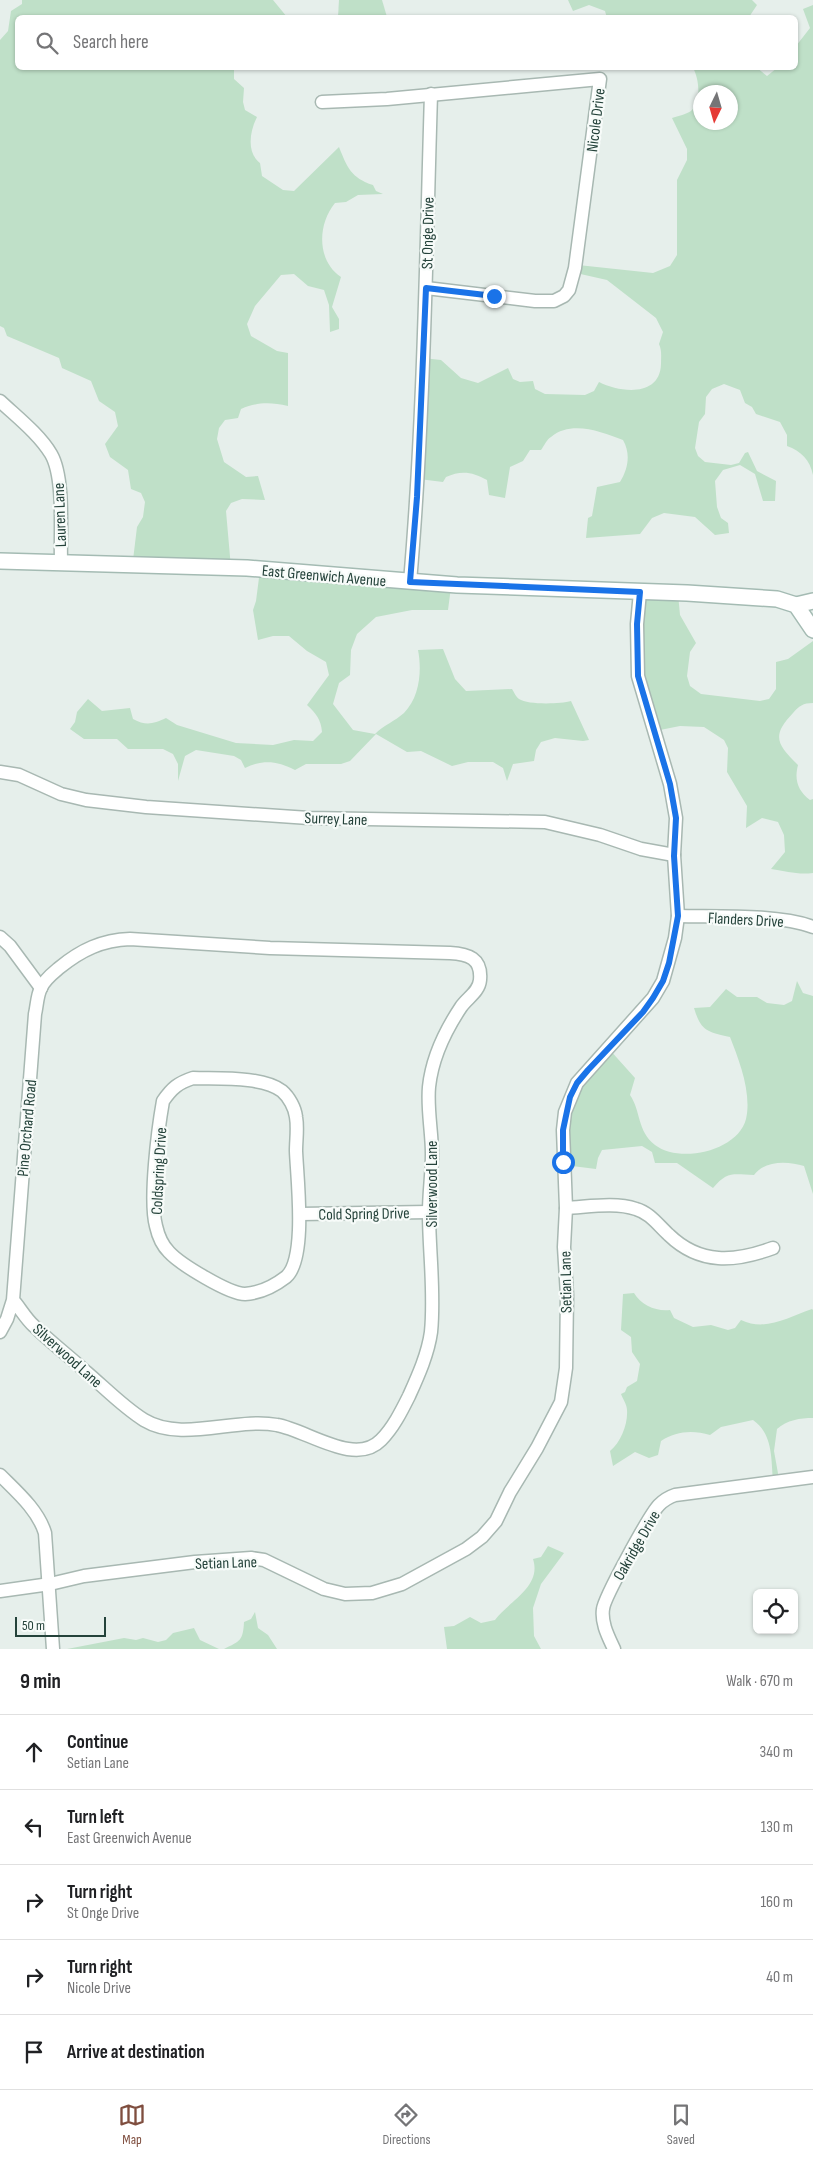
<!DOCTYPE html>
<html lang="en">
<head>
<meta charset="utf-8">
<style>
  body { margin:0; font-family:"Sofia Sans Condensed",sans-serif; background:#f6f6f6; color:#202124 }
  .controls { position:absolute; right:15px; bottom:15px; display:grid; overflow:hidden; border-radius:8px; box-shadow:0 1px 4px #0004 }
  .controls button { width:45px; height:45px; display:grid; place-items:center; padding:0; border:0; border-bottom:1px solid #e0e0e0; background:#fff; color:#202124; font:25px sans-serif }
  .compass { position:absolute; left:693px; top:85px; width:45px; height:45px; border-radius:50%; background:#fff; box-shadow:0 1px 4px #0004; rotate:185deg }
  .scale { position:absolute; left:15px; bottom:12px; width:91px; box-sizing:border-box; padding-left:5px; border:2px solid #24423a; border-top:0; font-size:14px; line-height:18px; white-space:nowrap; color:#24423a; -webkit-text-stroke:4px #f7fbf9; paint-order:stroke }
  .stop { position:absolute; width:15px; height:15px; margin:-11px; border:4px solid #1a73e8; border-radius:50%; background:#fff }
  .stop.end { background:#1a73e8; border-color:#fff; box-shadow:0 1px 5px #0008 }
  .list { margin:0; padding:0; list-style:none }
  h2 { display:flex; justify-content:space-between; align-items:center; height:65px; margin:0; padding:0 20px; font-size:21px }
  h2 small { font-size:16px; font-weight:400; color:#757577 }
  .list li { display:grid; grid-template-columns:32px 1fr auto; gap:15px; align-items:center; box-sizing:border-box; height:75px; padding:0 20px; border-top:1px solid #e0e0e0 }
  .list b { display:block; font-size:19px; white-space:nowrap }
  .list p { margin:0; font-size:16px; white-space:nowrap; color:#757577 }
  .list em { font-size:16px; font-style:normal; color:#757577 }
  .icon { flex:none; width:28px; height:28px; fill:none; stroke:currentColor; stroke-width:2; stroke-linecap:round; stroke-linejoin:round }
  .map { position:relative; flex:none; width:813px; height:1649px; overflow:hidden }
  .search { position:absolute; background:#fff; box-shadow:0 1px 4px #0004; left:15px; right:15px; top:15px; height:55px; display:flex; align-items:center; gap:12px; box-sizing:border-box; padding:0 18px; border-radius:8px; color:#757577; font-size:19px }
  .sheet { height:440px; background:#fff }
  nav { display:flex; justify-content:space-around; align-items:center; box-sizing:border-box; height:70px; border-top:1px solid #e0e0e0; background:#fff; font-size:14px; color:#757577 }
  nav a { display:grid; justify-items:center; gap:2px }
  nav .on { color:#7f4e3f }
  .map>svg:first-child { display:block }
  .green { fill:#bfe0c8; fill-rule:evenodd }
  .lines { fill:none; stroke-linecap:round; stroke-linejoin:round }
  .street-casing { stroke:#a8b8b2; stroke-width:15 }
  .secondary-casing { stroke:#a4bbb3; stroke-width:18 }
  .street { stroke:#fff; stroke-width:12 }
  .secondary { stroke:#fff; stroke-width:15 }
  .route { stroke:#1a73e8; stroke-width:6 }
  .labels { text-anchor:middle; stroke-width:4.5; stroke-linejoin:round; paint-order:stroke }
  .street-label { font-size:16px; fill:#24423a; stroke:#f7fbf9 }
</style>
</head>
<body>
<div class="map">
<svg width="813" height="1649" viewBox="0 0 813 1649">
  <rect width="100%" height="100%" fill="#e6efeb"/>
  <g class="green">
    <path d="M 22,0 L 273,0 L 287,17 L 18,18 L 18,68 L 234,68 L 234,79 L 244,88 L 243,102 L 245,110 L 257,117 C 250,131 246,152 260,163 L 262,176 L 283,190 L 294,191 L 339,147 C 347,167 351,178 373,185 L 376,191 L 383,194 L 358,195 L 346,202 L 335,203 C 317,225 317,261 341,277 L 332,307 L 339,319 L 339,329 L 330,332 L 329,305 L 324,290 L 308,286 L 294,274 L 281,275 L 255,306 L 247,324 L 251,336 L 277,351 L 288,353 L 288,406 C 270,402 258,402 241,409 L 238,418 L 225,420 L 219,428 L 217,439 L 224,462 L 246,477 L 258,476 L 265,500 L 242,499 L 231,503 L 226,511 L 231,568 L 133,560 L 137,527 L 143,517 L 145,502 L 141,493 L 131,489 L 128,470 L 110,457 L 105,444 L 118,426 L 115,412 L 99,401 L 91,381 L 62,368 L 59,358 L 7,336 L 4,328 L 0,326 L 0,40 L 8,31 L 11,11 L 22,4 Z"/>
    <path d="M 339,0 L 382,0 L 387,17 L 338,17 Z"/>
    <path d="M 568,0 L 752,0 L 757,5 L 749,17 L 607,18 L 605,11 L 589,5 L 573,11 Z"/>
    <path d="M 813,5 L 813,475 C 810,460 801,451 787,446 L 787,435 L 780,422 L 756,414 L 752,407 L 745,403 L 740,390 L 724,384 L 712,389 L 706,397 L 705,414 L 699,422 L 695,448 L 698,456 L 705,462 L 731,465 L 739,463 L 745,453 L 748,452 L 757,471 L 776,481 L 775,501 L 763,501 L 755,474 L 740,465 L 723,470 L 715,481 L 717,507 L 721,518 L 728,523 L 729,533 L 715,535 L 695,517 L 664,513 L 652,518 L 640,534 L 586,538 L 588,518 L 592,516 L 597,487 L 620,482 C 628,469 631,454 623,440 C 601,432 572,420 551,437 C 547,439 544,446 541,450 L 530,450 L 523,461 L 510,467 L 505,498 L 489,495 L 487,480 C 473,472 461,470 446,477 L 443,482 L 419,479 L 423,358 L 441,360 L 461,378 L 478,383 L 508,368 L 513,379 L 520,382 L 533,381 L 535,389 L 545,394 L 585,395 L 594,391 L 599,382 C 621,393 660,397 661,364 C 661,356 662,351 659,344 L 663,332 L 656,318 L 607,280 L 576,273 L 578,265 L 653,273 L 670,266 L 677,255 L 677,180 L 687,160 L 687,149 L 672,118 C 678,116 687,114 691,111 C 702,102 699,78 693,68 L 757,68 L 767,76 L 777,68 L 796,68 L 796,46 L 810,28 L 803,9 ZM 700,92 L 730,92 L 730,122 L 700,122 Z"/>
    <path d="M 260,570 L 451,587 L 448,610 L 412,610 L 376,617 L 357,634 L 351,650 L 350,675 L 339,683 L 333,704 L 353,730 L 375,734 C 384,725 395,721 404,713 C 420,697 422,670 418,650 L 443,649 L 455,679 L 466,691 L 512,689 C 514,692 516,697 519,699 C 528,705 560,704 571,701 L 589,740 L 583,741 L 555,738 L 541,742 L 536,750 L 534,761 L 513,764 L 507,781 L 503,768 L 493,762 L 468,762 L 452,766 L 421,751 L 407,752 L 376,734 L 350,761 L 341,764 L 306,764 L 295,770 C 278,761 263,759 245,768 L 241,760 L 234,756 L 196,750 L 185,756 L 178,781 L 178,764 L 173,754 L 163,749 L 128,749 L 117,739 L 84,739 L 70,729 L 75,722 L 77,712 L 88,699 L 102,711 L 130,708 L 133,719 C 146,726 153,724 166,718 L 177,725 L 236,743 L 273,745 L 294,740 L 313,741 L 322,732 C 321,720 316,713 307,705 L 329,675 L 326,662 L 307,651 L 289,636 L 273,636 L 258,640 L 253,610 L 256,601 Z"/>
    <path d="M 678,594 L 680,615 L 696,643 L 690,652 L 687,676 L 690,686 L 701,694 L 760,701 L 769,699 L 776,689 L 776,662 L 788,659 L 813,641 L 813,703 C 803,703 799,706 793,713 C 771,736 777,744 798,765 C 794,780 798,791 810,800 L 813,799 L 813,873 C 797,875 787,871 771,869 L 785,852 L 784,835 L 778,822 L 762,818 L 746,828 L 747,806 L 727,772 L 728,748 L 724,740 L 704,727 L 680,726 L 655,731 L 639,679 L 640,596 Z"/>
    <path d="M 797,981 L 803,993 L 813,996 L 813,1194 L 804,1166 C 788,1161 765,1160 754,1175 C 733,1174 727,1171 713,1188 L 677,1163 L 655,1163 L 652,1152 L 642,1146 L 602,1150 L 598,1158 L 596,1169 L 564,1165 L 570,1099 L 609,1049 L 635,1078 L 630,1095 C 641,1111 637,1131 655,1145 C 680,1164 738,1151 746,1119 C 752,1093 739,1060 730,1037 C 707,1032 701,1031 694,1008 L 710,1007 L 726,989 L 737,997 L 757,997 L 767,1003 L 784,1005 L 792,1001 Z"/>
    <path d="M 634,1293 C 641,1305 657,1312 670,1310 L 674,1318 L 693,1327 L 711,1325 L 728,1330 L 735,1328 L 741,1320 C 766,1332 788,1317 812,1309 L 813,1310 L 813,1418 C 800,1418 787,1420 777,1429 L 774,1451 L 779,1479 L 773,1480 C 771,1458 773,1434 753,1420 L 721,1427 L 710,1435 C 693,1430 676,1431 661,1441 L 658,1455 L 649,1458 L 635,1452 L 613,1466 L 610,1451 C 621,1442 628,1424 627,1410 C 627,1405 623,1399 621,1394 L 625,1392 L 627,1387 L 637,1381 L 640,1364 L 632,1352 L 631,1337 L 621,1330 L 623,1294 Z"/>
    <path d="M 548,1546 L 564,1553 L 541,1584 L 533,1608 L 534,1636 L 541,1649 L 447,1649 L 444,1627 L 454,1626 L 470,1617 L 481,1623 L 495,1620 C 509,1601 542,1587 533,1559 L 541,1557 Z"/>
    <path d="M 255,1612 L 258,1628 L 268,1635 L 277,1649 L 224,1649 C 240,1641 243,1641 244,1622 L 251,1619 Z"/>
    <path d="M 194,1628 L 200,1640 L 219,1649 L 67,1649 L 124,1638 L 136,1640 L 143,1638 L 158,1642 L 166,1640 L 173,1633 Z"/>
  </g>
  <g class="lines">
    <g class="street-casing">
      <g id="street">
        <path d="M 322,102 L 387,99 L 600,79 L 575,268 L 569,290 L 564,296 L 554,301 L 535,301 L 426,288"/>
        <path d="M 0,401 C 17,417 39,434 51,454 C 65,478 60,534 61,562"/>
        <path d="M 410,582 C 424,420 426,257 431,94"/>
        <path d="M 0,772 L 19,775 L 61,794 L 86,800 L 146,807 L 309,818 L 545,822 L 600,835 L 641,849 L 674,855"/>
        <path d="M 678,916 C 716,917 778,914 813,927"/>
        <path d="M 0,937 L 10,946 L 41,988"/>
        <path d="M 193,1078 C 218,1079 262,1076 282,1091 C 289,1097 295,1108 296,1117 C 298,1128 296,1140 296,1151 C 297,1178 307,1259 286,1277 C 273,1287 261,1293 245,1294 C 229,1294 180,1264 169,1252 C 162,1245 158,1235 156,1226 C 149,1200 158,1129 163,1101 C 172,1088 178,1083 193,1078 Z"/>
        <path d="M 566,1208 C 588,1207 615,1202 636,1209 C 650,1213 658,1225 669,1235 C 700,1265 735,1262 773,1248"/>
        <path d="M 300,1214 L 429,1212"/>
        <path d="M 0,1332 L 7,1319 L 13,1300 L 35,1014 C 37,1006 37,995 41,988 C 44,980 53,973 59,968 C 81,950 102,940 130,939 L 270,948 L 450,953 C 468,954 482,958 480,980 C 479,992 467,998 461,1007 C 445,1031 432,1058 429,1087 C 427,1109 432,1132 432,1154 C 432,1173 429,1193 429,1212 C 429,1252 435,1292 431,1332 C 428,1354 418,1376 409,1396 C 401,1412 393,1428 381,1440 C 355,1467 307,1430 277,1425 C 236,1417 182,1443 144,1420 C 123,1407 104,1387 85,1371 C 69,1356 50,1342 34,1326 C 26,1319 20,1308 13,1300"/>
        <path d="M 0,1475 C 17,1492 38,1510 45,1533 L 53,1649"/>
        <path d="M 0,1591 L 50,1584 L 84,1576 L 195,1562 L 251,1558 L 264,1560 L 324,1589 L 345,1594 L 372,1593 L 402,1584 L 466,1549 L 482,1537 L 496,1521 L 510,1492 L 537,1448 L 561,1402 L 566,1368 L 567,1295 L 564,1247 L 566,1208 L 563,1130 L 565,1112 L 577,1083 L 653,998 L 663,981 L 675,938 L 678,916 L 674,855 L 676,818 L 670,784 L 638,676 L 637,624 L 640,592"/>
        <path d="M 614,1649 C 608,1636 601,1623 603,1609 C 604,1598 650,1514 659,1505 C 664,1500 669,1497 675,1495 L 813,1477"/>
      </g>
    </g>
    <g class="secondary-casing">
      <g id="secondary">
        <path d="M 0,561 L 247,568 L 457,585 L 687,593 L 777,599 L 796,605 L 813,630"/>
        <path d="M 796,605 L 813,601"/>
      </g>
    </g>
    <use href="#street" class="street"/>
    <use href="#secondary" class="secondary"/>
  </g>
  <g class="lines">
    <path class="route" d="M 494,296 L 426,288 L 417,497 L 410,582 L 640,592 L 637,624 L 638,676 L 670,784 L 676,818 L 674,856 L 678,916 L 669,963 L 663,981 L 653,998 L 643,1012 L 588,1070 L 577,1083 L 570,1097 L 563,1130 L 563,1162"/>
  </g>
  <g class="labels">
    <g class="street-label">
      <text transform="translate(595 120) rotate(-83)" y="6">Nicole Drive</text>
      <text transform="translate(427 233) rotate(-89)" y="6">St Onge Drive</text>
      <text transform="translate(59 515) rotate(-92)" y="6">Lauren Lane</text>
      <text transform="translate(324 575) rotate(5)" y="6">East Greenwich Avenue</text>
      <text transform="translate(336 818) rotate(2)" y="6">Surrey Lane</text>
      <text transform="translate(746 919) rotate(3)" y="6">Flanders Drive</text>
      <text transform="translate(26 1128) rotate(-85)" y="6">Pine Orchard Road</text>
      <text transform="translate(158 1171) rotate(-87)" y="6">Coldspring Drive</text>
      <text transform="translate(431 1184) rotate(-90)" y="6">Silverwood Lane</text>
      <text transform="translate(364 1213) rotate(-1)" y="6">Cold Spring Drive</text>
      <text transform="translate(565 1282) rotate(-91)" y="6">Setian Lane</text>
      <text transform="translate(68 1355) rotate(42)" y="6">Silverwood Lane</text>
      <text transform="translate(636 1545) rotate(-60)" y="6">Oakridge Drive</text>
      <text transform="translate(226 1562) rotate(-2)" y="6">Setian Lane</text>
    </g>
  </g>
</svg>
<div class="controls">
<button><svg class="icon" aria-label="locate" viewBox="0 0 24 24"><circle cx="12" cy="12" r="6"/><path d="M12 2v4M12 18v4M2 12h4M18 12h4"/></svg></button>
</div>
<svg class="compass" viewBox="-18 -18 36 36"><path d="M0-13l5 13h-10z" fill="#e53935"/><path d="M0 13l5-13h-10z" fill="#757577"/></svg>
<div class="scale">50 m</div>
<div class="stop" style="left:563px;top:1162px"></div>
<div class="stop end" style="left:494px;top:296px"></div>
<div class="search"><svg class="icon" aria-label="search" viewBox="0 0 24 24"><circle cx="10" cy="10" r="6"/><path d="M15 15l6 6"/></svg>Search here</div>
</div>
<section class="sheet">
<h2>9 min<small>Walk · 670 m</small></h2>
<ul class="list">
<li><svg class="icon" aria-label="ahead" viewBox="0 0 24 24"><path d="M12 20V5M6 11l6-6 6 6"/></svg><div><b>Continue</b><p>Setian Lane</p></div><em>340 m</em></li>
<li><svg class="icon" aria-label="left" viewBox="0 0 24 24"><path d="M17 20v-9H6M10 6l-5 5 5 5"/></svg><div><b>Turn left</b><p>East Greenwich Avenue</p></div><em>130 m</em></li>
<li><svg class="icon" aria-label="right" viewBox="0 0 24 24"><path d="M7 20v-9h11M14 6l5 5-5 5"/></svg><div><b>Turn right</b><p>St Onge Drive</p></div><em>160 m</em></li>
<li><svg class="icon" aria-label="right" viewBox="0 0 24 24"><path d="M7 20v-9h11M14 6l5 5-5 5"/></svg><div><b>Turn right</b><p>Nicole Drive</p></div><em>40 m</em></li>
<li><svg class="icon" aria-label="arrive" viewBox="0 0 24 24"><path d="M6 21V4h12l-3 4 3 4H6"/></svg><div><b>Arrive at destination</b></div></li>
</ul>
</section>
<nav>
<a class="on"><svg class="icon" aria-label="map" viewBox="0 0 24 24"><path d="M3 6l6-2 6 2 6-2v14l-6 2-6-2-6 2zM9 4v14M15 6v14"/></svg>Map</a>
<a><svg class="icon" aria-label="directions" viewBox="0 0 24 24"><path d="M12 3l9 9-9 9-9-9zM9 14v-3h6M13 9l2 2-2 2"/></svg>Directions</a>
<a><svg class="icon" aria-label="saved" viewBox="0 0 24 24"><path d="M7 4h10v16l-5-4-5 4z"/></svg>Saved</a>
</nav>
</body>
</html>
